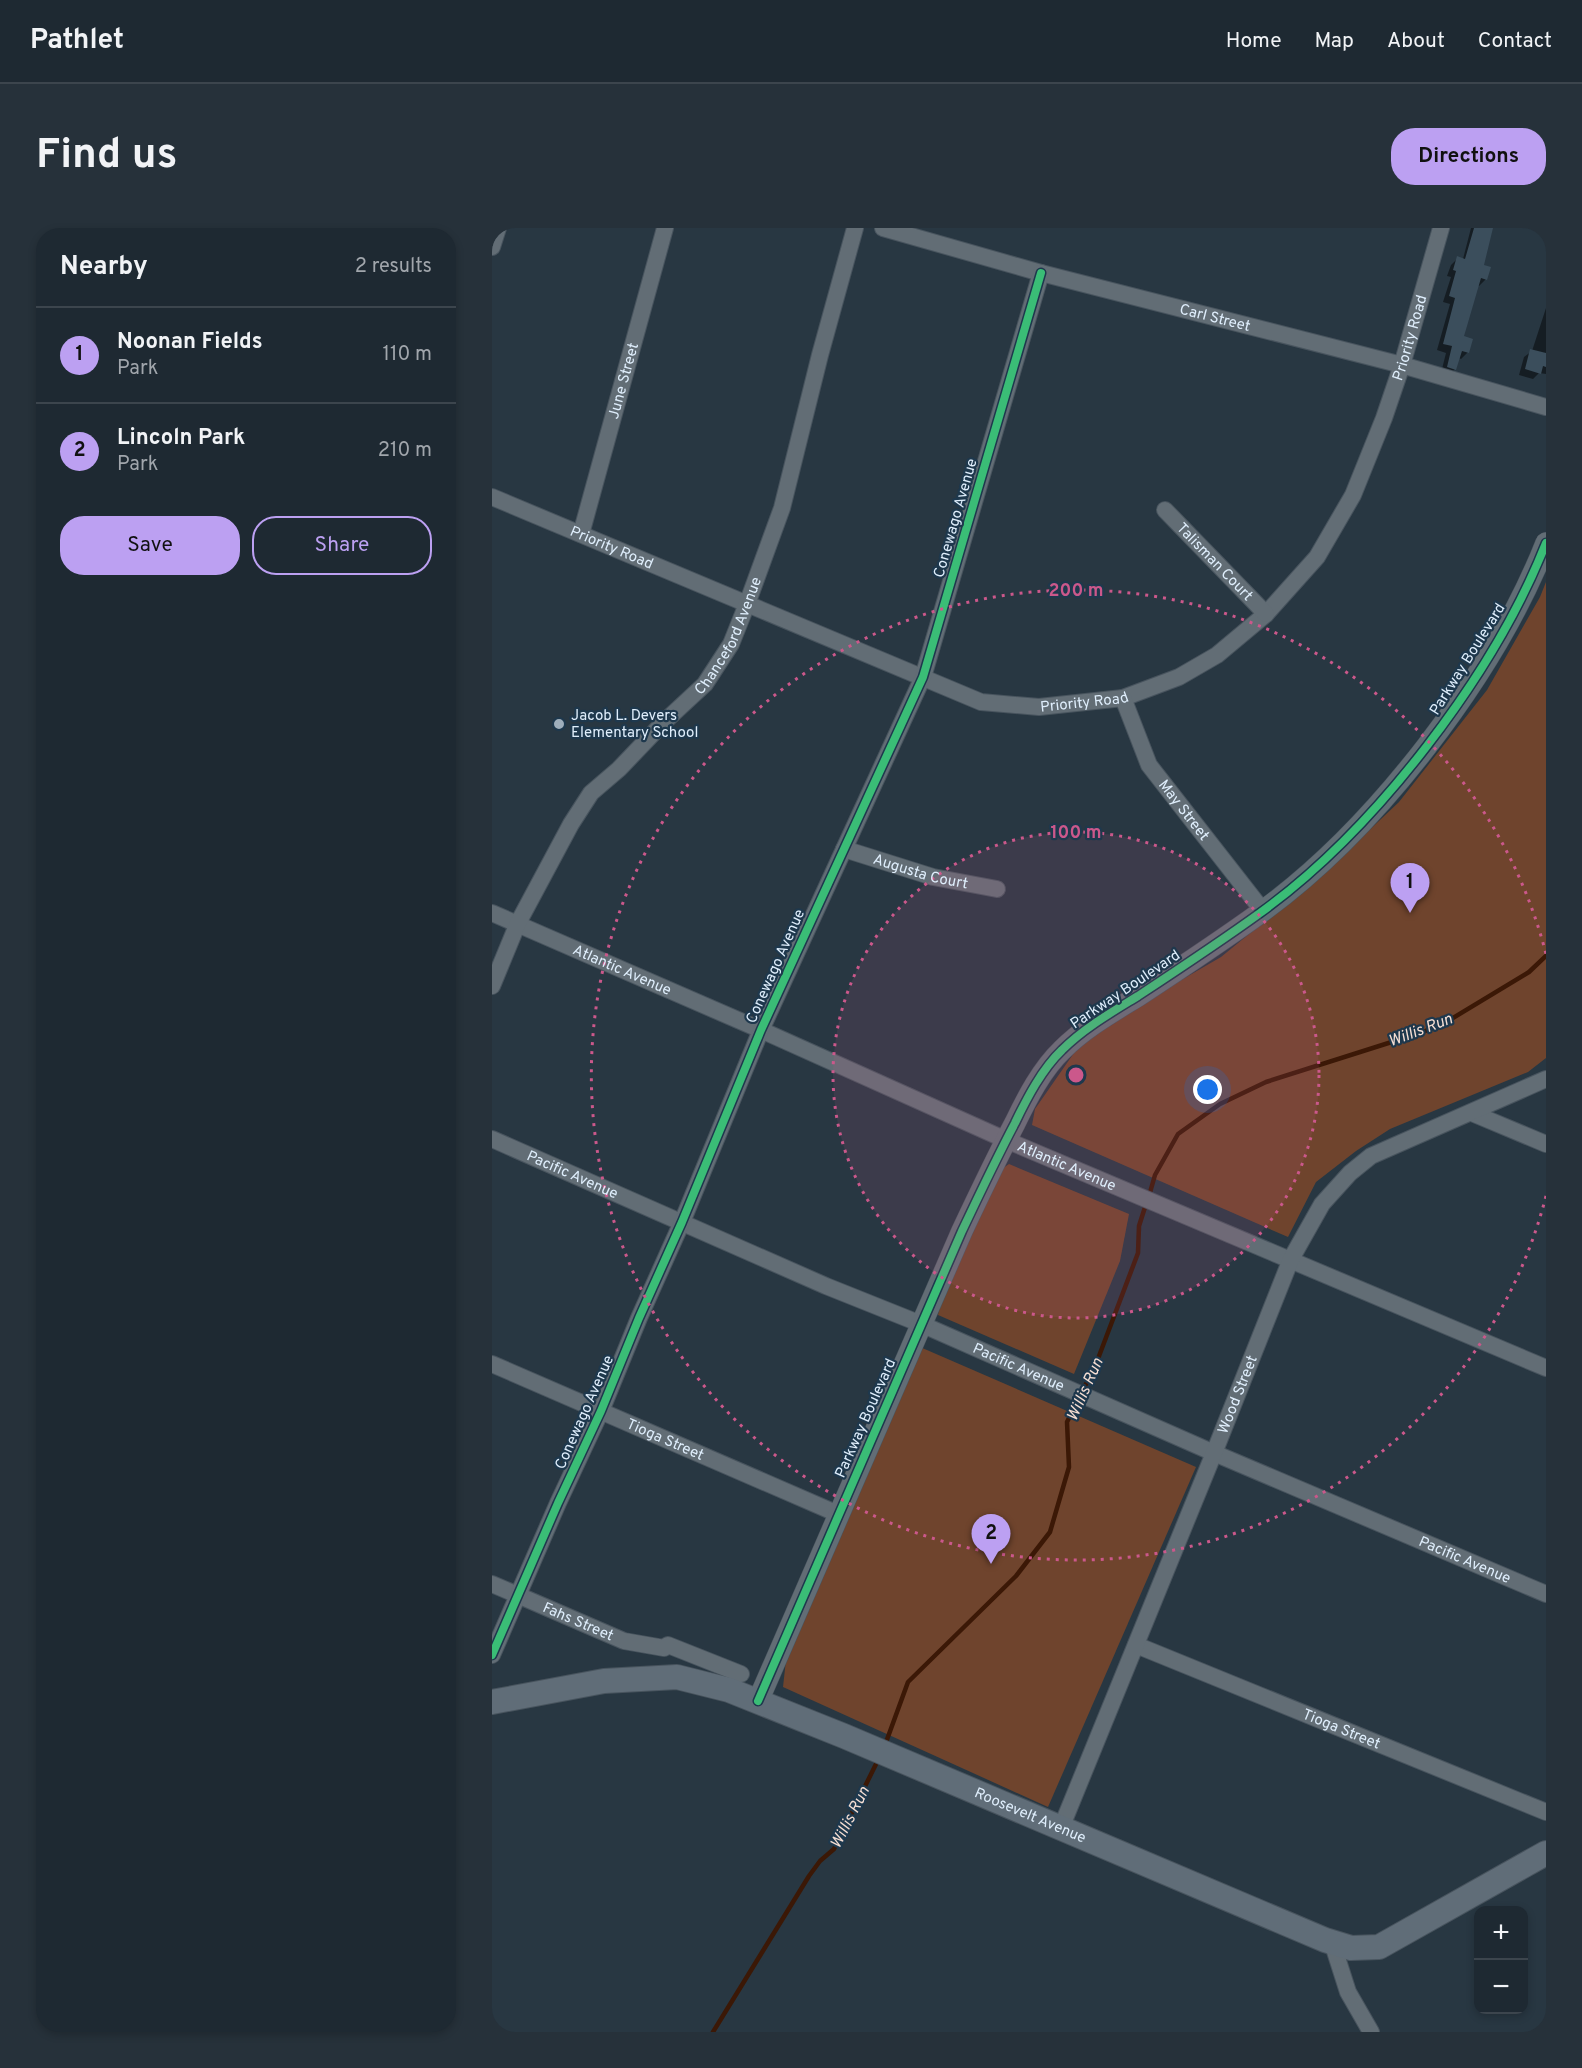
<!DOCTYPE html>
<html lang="en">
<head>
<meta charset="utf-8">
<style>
  body { margin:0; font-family:Overpass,sans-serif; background:#26313a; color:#f1f3f6 }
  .controls { position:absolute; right:18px; bottom:18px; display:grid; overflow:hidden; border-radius:12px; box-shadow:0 3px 9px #0003 }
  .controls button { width:54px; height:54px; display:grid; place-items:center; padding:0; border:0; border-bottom:2px solid #3c454d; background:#1e2932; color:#f1f3f6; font:30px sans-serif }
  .you { position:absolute; left:716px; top:862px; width:21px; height:21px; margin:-15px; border:4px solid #fff; border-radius:50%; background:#1a73e8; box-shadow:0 0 0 9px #1a73e833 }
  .badge { display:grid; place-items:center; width:39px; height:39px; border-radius:50%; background:#bca0f2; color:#111; font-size:20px; font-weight:700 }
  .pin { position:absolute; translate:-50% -50px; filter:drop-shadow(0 2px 3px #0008) }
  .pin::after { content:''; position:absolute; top:32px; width:21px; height:18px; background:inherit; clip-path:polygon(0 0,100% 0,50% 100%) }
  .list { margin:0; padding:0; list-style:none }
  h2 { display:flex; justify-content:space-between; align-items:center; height:78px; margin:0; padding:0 24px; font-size:26px }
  h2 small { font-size:20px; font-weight:400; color:#a1a6ac }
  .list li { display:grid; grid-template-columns:39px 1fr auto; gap:18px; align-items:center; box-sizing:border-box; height:96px; padding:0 24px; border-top:2px solid #3c454d }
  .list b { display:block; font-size:22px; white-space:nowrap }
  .list p { margin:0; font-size:20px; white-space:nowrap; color:#a1a6ac }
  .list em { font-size:20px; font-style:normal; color:#a1a6ac }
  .actions { display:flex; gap:12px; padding:18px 24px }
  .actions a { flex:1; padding:14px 0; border:2px solid #bca0f2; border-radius:24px; text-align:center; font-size:21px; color:#bca0f2 }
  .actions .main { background:#bca0f2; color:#111 }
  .map { position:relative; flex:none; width:1054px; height:1804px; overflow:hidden; border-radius:24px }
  header { display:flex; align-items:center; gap:36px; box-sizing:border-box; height:84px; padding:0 30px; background:#1e2932; border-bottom:2px solid #3c454d }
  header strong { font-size:28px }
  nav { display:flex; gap:33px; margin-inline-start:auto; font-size:21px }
  .intro { display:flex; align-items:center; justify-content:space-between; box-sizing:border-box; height:144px; padding:0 36px }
  h1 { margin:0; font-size:42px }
  .button { padding:15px 27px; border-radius:24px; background:#bca0f2; color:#111; font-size:21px; font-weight:700 }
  main { display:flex; gap:36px; padding:0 36px }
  aside { flex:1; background:#1e2932; border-radius:24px; box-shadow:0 3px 9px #0003 }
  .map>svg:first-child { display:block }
  .green { fill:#6f442d }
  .shadow { fill:#0007 }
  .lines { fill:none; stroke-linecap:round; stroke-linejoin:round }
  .stream { stroke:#3b1806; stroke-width:4.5 }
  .building { fill:#3b4e5c }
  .minor-casing { stroke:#48545e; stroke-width:18 }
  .tertiary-casing { stroke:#48545e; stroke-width:22 }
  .secondary-casing { stroke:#48545e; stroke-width:26 }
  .minor { stroke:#626d75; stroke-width:16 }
  .tertiary { stroke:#626d75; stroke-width:21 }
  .secondary { stroke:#606d78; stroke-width:24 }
  .cycleway-casing { stroke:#1e384d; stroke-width:11 }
  .cycleway { stroke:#3abd76; stroke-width:8 }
  .ring { fill:none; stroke:#cb588b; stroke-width:3; stroke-dasharray:3 6 }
  .poi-dot { fill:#9faebb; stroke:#1e384d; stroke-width:2 }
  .labels { text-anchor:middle; stroke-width:4.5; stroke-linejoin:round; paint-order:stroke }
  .street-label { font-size:15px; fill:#dfeefc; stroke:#1e384d }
  .poi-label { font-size:15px; fill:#dfeefc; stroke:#1e384d; text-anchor:start }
  .water-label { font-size:16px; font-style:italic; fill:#f6dfd4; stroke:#1e384d }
  .centre { fill:#cb588b; stroke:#1e384d; stroke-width:3 }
  .ring-label { font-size:18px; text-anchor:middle; font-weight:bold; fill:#cb588b; stroke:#1e384d; stroke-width:4.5; stroke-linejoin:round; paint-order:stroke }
</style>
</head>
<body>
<header>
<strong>Pathlet</strong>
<nav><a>Home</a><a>Map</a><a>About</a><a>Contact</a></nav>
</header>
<div class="intro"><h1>Find us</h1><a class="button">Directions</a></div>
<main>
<aside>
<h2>Nearby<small>2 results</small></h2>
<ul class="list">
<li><span class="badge">1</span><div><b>Noonan Fields</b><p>Park</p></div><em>110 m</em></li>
<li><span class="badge">2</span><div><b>Lincoln Park</b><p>Park</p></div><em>210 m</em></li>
</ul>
<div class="actions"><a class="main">Save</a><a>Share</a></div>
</aside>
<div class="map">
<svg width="1054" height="1804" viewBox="0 0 1054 1804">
  <rect width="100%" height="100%" fill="#283742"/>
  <g class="green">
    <path d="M 1054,354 L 1054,830 L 1036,844 L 898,901 L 864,923 L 824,954 L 796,1009 L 540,897 L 543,881 L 584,822 L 641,780 L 729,729 L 835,642 L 907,574 L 995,462 L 1048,369 Z"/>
    <path d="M 517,936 L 637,986 L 628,1033 L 582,1146 L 446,1087 L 448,1075 L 504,945 Z"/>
    <path d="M 428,1119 L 704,1239 L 556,1579 L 291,1459 L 294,1432 Z"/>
  </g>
  <g class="shadow">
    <path d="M 979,0 L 1000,0 L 990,38 L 994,51 L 987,58 L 985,57 L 971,109 L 976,124 L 969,131 L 967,130 L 963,141 L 956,148 L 949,145 L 954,125 L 945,122 L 958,76 L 951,74 L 959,49 L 955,48 L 959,37 L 966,30 L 971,31 Z"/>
    <path d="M 1054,80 L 1054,146 L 1047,145 L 1041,151 L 1027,147 L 1032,129 L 1040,123 Z"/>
  </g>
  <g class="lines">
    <g class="stream">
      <path d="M 657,968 L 663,947 L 686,906 L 728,876 L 774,854 L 928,805 L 951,796 L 1037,744 L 1054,728"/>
      <path d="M 591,1162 L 604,1136 L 646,1025 L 647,998 L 654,976"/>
      <path d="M 393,1517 L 416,1454 L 524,1348 L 558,1304 L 577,1239 L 575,1194 L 587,1170"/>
      <path d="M 221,1804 L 317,1648 L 328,1633 L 342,1621 L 387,1530"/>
    </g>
  </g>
  <g class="building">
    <path d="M 982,0 L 1001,0 L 992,37 L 999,39 L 995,52 L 989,50 L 975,98 L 972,108 L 981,111 L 977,125 L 970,123 L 964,142 L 955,139 L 960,118 L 951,116 L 963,70 L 957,68 L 964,43 L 961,42 L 965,28 L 973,31 Z"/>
    <path d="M 1038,121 L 1054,125 L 1054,139 L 1051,138 L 1049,146 L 1033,141 Z"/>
  </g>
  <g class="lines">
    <g class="minor-casing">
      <g id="minor">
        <path id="s1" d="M 391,0 L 549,45 L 910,137 L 1054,179"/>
        <path d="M 0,19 L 6,0"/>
        <path id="s2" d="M 0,269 L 489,474 L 547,479 L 631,470 L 687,449 L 725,427 L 774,386 L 825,329 L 861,267 L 892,190 L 910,137 L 949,0"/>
        <path id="s3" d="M 673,282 L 774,386"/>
        <path id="s4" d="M 89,306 L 173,0"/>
        <path id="s5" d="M 631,470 L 657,537 L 771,683"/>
        <path id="s6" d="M 352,621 L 441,649 L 505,661"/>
        <path id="s7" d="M 0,685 L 269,802 L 514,912 L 1054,1140"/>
        <path id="s8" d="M 0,758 L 26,695 L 79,596 L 99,565 L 127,541 L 171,495 L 213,456 L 239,416 L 255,376 L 290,280 L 328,127 L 363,0"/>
        <path d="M 980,885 L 1054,916"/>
        <path id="s9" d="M 0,911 L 334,1058 L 429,1096 L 722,1225 L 1054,1366"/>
        <path id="s10" d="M 0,1136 L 346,1286"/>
        <path id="s11" d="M 0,1356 L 132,1413 L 172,1420 L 176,1417 L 249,1446"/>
        <path id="s12" d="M 644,1417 L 1054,1584"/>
        <path d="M 0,1427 L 66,1275 L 109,1183 L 147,1090 L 190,994 L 269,802 L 431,449 L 549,45"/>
        <path id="s13" d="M 569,1600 L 722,1225 L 799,1031 L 830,976 L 858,945 L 879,928 L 1054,851"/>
        <path d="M 840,1714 L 856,1764 L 879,1804"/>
      </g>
    </g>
    <g class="tertiary-casing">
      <path id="tertiary" d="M 266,1473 L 470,1003 C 487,967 504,931 523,895 C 535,870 550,841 570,822 C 592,800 620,784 646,768 C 687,741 728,714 768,685 C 883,602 1002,447 1054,315"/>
    </g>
    <g class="secondary-casing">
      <g id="secondary">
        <path id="s14" d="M 0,1474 L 112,1453 L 185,1449 L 237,1462 L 352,1508 L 833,1712 L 859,1720 L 887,1719 L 1054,1625"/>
      </g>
    </g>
    <use href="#minor" class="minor"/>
    <use href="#tertiary" class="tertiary"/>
    <use href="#secondary" class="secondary"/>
    <g class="cycleway-casing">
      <g id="cycleway">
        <path d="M 0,1427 L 66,1275 L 109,1183 L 147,1090 L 190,994 L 269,802 L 431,449 L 549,45"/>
        <path d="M 266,1473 L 470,1003 C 487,967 504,931 523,895 C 535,870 550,841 570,822 C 592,800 620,784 646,768 C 687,741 728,714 768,685 C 883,602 1002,447 1054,315"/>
      </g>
    </g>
    <use href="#cycleway" class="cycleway"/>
  </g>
  <circle cx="584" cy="847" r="243" fill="#cb588b" fill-opacity=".12"/>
  <g class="ring">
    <circle cx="584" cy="847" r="243"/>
    <path d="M1054 968A485 485 0 1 1 1054 726"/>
  </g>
  <circle class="poi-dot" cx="67" cy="496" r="6"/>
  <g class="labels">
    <g class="street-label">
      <text dy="5" stroke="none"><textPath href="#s1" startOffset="344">Carl Street</textPath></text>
      <text dy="5" stroke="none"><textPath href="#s2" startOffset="1156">Priority Road</textPath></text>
      <text dy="5" stroke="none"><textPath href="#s4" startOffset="159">June Street</textPath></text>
      <text transform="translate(463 290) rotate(-74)" y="5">Conewago Avenue</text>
      <text dy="5" stroke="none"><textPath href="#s2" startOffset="130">Priority Road</textPath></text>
      <text dy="5" stroke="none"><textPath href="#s3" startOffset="72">Talisman Court</textPath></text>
      <text dy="5" stroke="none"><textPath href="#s8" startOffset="429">Chanceford Avenue</textPath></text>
      <text transform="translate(975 431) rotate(-58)" y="5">Parkway Boulevard</text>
      <text dy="5" stroke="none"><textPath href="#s2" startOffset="634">Priority Road</textPath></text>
      <text dy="5" stroke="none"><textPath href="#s5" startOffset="129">May Street</textPath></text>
      <text dy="5" stroke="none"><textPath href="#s6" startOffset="80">Augusta Court</textPath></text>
      <text transform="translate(283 738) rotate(-66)" y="5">Conewago Avenue</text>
      <text dy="5" stroke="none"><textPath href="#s7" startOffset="142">Atlantic Avenue</textPath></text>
      <text transform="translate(633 761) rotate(-34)" y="5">Parkway Boulevard</text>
      <text dy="5" stroke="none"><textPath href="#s7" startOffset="628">Atlantic Avenue</textPath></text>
      <text dy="5" stroke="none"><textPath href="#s9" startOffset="88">Pacific Avenue</textPath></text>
      <text dy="5" stroke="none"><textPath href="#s9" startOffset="574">Pacific Avenue</textPath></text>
      <text dy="5" stroke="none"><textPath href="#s13" startOffset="468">Wood Street</textPath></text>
      <text transform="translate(92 1184) rotate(-66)" y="5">Conewago Avenue</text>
      <text transform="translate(373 1190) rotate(-66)" y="5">Parkway Boulevard</text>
      <text dy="5" stroke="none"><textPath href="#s10" startOffset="189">Tioga Street</textPath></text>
      <text dy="5" stroke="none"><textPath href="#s9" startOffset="1060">Pacific Avenue</textPath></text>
      <text dy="5" stroke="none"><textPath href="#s11" startOffset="94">Fahs Street</textPath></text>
      <text dy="5" stroke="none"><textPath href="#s12" startOffset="222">Tioga Street</textPath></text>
      <text dy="5" stroke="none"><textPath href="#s14" startOffset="567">Roosevelt Avenue</textPath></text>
    </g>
    <g class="poi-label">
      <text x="79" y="492">Jacob L. Devers<tspan x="79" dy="17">Elementary School</tspan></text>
    </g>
    <g class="water-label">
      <text transform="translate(928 801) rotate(-21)" y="6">Willis Run</text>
      <text transform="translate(592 1161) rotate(-66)" y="6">Willis Run</text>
      <text transform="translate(357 1589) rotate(-63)" y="6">Willis Run</text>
    </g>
  </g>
  <circle cx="584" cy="847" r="9" class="centre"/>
  <g class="ring-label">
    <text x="584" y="368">200 m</text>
    <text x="584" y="610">100 m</text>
  </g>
</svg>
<div class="controls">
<button>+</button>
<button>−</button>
</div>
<div class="you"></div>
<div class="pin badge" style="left:918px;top:685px">1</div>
<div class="pin badge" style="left:499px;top:1336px">2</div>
</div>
</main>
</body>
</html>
